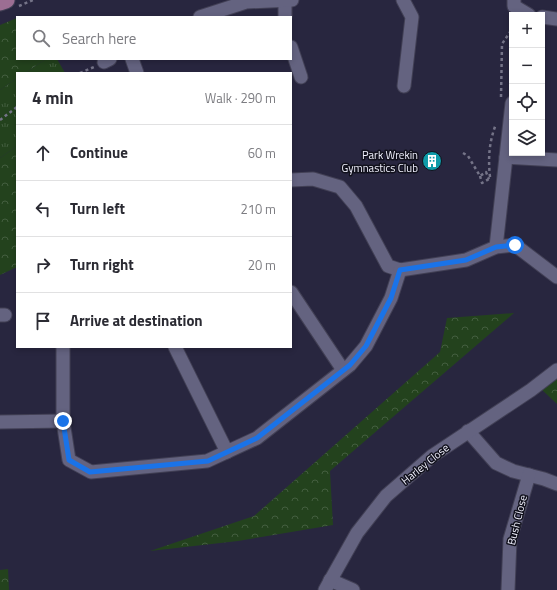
<!DOCTYPE html>
<html lang="en">
<head>
<meta charset="utf-8">
<style>
  body { margin:0; font-family:"Titillium Web",sans-serif; background:#f7f7f7; color:#2b2b33 }
  .controls { position:absolute; right:12px; top:12px; display:grid; overflow:hidden; border-radius:0px; box-shadow:0 2px 6px #0003 }
  .controls button { width:36px; height:36px; display:grid; place-items:center; padding:0; border:0; border-bottom:1px solid #e1e1e2; background:#fff; color:#2b2b33; font:20px sans-serif }
  .stop { position:absolute; width:12px; height:12px; margin:-9px; border:3px solid #1a73e8; border-radius:50%; background:#fff }
  .stop.end { background:#1a73e8; border-color:#fff; box-shadow:0 1px 4px #0008 }
  .list { margin:0; padding:0; list-style:none }
  h2 { display:flex; justify-content:space-between; align-items:center; height:52px; margin:0; padding:0 16px; font-size:17px }
  h2 small { font-size:13px; font-weight:400; color:#7c7c81 }
  .list li { display:grid; grid-template-columns:26px 1fr auto; gap:12px; align-items:center; box-sizing:border-box; height:56px; padding:0 16px; border-top:1px solid #e1e1e2 }
  .list b { display:block; font-size:15px; white-space:nowrap }
  .list em { font-size:13px; font-style:normal; color:#7c7c81 }
  .icon { flex:none; width:22px; height:22px; fill:none; stroke:currentColor; stroke-width:2; stroke-linecap:round; stroke-linejoin:round }
  .map { position:relative; flex:none; width:557px; height:590px; overflow:hidden }
  .search { position:absolute; background:#fff; box-shadow:0 2px 6px #0003; left:16px; top:16px; width:276px; height:44px; display:flex; align-items:center; gap:10px; box-sizing:border-box; padding:0 14px; border-radius:0px; color:#7c7c81; font-size:15px }
  .panel { position:absolute; background:#fff; box-shadow:0 2px 6px #0003; left:16px; top:72px; width:276px; height:276px; border-radius:0px }
  .map>svg:first-child { display:block }
  .grass { fill:url(#grass-tufts) }
  .forest { fill:url(#forest-crowns) }
  .lines { fill:none; stroke-linecap:round; stroke-linejoin:round }
  .minor-casing { stroke:#424055; stroke-width:15 }
  .major-casing { stroke:#424055; stroke-width:19 }
  .path { stroke:#757488; stroke-width:2.5; stroke-dasharray:3 3; stroke-linecap:butt }
  .minor { stroke:#646380; stroke-width:13 }
  .major { stroke:#9c6e93; stroke-width:17 }
  .route { stroke:#1a73e8; stroke-width:5 }
  .labels { text-anchor:middle; stroke-width:3; stroke-linejoin:round; paint-order:stroke }
  .poi-label { font-size:11px; fill:#f1f1fe; stroke:#11111c; text-anchor:end }
  .street-label { font-size:11px; fill:#f1f1fe; stroke:#11111c }
</style>
</head>
<body>
<div class="map">
<svg width="557" height="590" viewBox="0 0 557 590">
  <defs>
    <pattern id="grass-tufts" width="24" height="20" patternUnits="userSpaceOnUse"><rect width="24" height="20" fill="#23421d"/><path d="M3 7l-1-3M5 7V3M7 7l1-3M15 17l-1-3M17 17v-4M19 17l1-3" fill="none" stroke="#435e3f"/></pattern>
    <pattern id="forest-crowns" width="20" height="18" patternUnits="userSpaceOnUse"><rect width="20" height="18" fill="#23421d"/><path d="M2 6a3 3 0 1 1 6 0M12 15a3 3 0 1 1 6 0" fill="none" stroke="#435e3f"/></pattern>
  </defs>
  <rect width="100%" height="100%" fill="#28263f"/>
  <g class="grass">
    <path d="M 46,59 L 57,59 L 65,73 L 25,73 Z"/>
    <path d="M 17,78 L 17,146 L 0,158 L 0,90 Z"/>
  </g>
  <g class="forest">
    <path d="M 17,18 L 17,59 L 46,59 L 25,73 L 17,73 L 17,78 L 0,90 L 0,25 Z"/>
    <path d="M 17,146 L 17,267 L 0,275 L 0,158 Z"/>
    <path d="M 514,313 L 330,471 L 333,525 L 238,541 L 150,551 L 254,516 L 440,352 L 447,318 Z"/>
    <path d="M 557,376 L 557,404 L 540,388 Z"/>
    <path d="M 8,569 L 9,590 L 0,590 L 0,570 Z"/>
  </g>
  <g class="lines">
    <g class="minor-casing">
      <g id="minor">
        <path d="M 403,0 L 412,17 L 404,86"/>
        <path d="M 514,0 L 514,6 L 529,15"/>
        <path d="M 285,1 L 285,17"/>
        <path d="M 200,17 L 246,2 L 292,0"/>
        <path d="M 542,17 L 557,19"/>
        <path d="M 291,47 L 301,77"/>
        <path d="M 132,59 L 137,73"/>
        <path d="M 104,62 L 110,59"/>
        <path d="M 506,157 L 557,160"/>
        <path d="M 291,180 L 313,179 L 340,187 L 356,206 L 388,266 L 400,270 L 466,260 L 496,247 L 515,245 L 557,277"/>
        <path d="M 496,247 L 512,103"/>
        <path d="M 291,292 L 343,370"/>
        <path d="M 0,315 L 5,315"/>
        <path d="M 63,347 L 63,421 L 69,460 L 91,472 L 207,461 L 257,438 L 350,365 L 366,346 L 391,298 L 400,270"/>
        <path d="M 175,347 L 227,452"/>
        <path d="M 0,422 L 63,421"/>
        <path d="M 468,431 L 496,463 L 513,471 L 544,479 L 557,484"/>
        <path d="M 330,580 L 353,590"/>
        <path d="M 325,590 L 357,533 L 386,496 L 432,456 L 531,390 L 557,370"/>
        <path d="M 508,590 L 510,539 L 529,475"/>
      </g>
    </g>
    <g class="major-casing">
      <path id="major" d="M 0,2 L 6,0"/>
    </g>
    <g class="path">
      <path d="M 19,6 L 33,0"/>
      <path d="M 80,73 L 94,67"/>
      <path d="M 501,97 L 502,44 L 512,29"/>
      <path d="M 0,120 L 17,107"/>
      <path d="M 463,153 L 468,156 L 480,176 L 486,172 L 489,179"/>
      <path d="M 480,176 L 482,183 L 489,179"/>
      <path d="M 490,177 C 488,158 489,142 496,124"/>
    </g>
    <use href="#minor" class="minor"/>
    <use href="#major" class="major"/>
  </g>
  <g class="lines">
    <path class="route" d="M 63,421 L 69,460 L 90,472 L 208,461 L 257,438 L 350,365 L 366,346 L 391,298 L 400,270 L 466,260 L 496,247 L 515,245"/>
  </g>
  <defs>
    <g id="building-disc" transform="scale(1)"><circle r="9.5" fill="#0f9aa8" stroke="#11111c"/><path d="M-4-6H4V6H1V3H-1V6H-4ZM-2.5-4.3h1.7v1.8h-1.7ZM.8-4.3h1.7v1.8H.8ZM-2.5-1h1.7V.8h-1.7ZM.8-1h1.7V.8H.8Z" fill="#fff"/></g>
  </defs>
  <g fill-rule="evenodd">
    <use href="#building-disc" x="432" y="161"/>
  </g>
  <g class="labels">
    <g class="poi-label">
      <text x="418" y="159">Park Wrekin<tspan x="418" dy="13">Gymnastics Club</tspan></text>
    </g>
    <g class="street-label">
      <text transform="translate(425 464) rotate(-39)" y="4">Harley Close</text>
      <text transform="translate(517 520) rotate(-76)" y="4">Bush Close</text>
    </g>
  </g>
</svg>
<div class="controls">
<button>+</button>
<button>−</button>
<button><svg class="icon" aria-label="locate" viewBox="0 0 24 24"><circle cx="12" cy="12" r="6"/><path d="M12 2v4M12 18v4M2 12h4M18 12h4"/></svg></button>
<button><svg class="icon" aria-label="layers" viewBox="0 0 24 24"><path d="M12 4l9 5-9 5-9-5zM3 14l9 5 9-5"/></svg></button>
</div>
<div class="stop" style="left:515px;top:245px"></div>
<div class="stop end" style="left:63px;top:421px"></div>
<div class="search"><svg class="icon" aria-label="search" viewBox="0 0 24 24"><circle cx="10" cy="10" r="6"/><path d="M15 15l6 6"/></svg>Search here</div>
<section class="panel">
<h2>4 min<small>Walk · 290 m</small></h2>
<ul class="list">
<li><svg class="icon" aria-label="ahead" viewBox="0 0 24 24"><path d="M12 20V5M6 11l6-6 6 6"/></svg><div><b>Continue</b></div><em>60 m</em></li>
<li><svg class="icon" aria-label="left" viewBox="0 0 24 24"><path d="M17 20v-9H6M10 6l-5 5 5 5"/></svg><div><b>Turn left</b></div><em>210 m</em></li>
<li><svg class="icon" aria-label="right" viewBox="0 0 24 24"><path d="M7 20v-9h11M14 6l5 5-5 5"/></svg><div><b>Turn right</b></div><em>20 m</em></li>
<li><svg class="icon" aria-label="arrive" viewBox="0 0 24 24"><path d="M6 21V4h12l-3 4 3 4H6"/></svg><div><b>Arrive at destination</b></div></li>
</ul>
</section>
</div>
</body>
</html>
